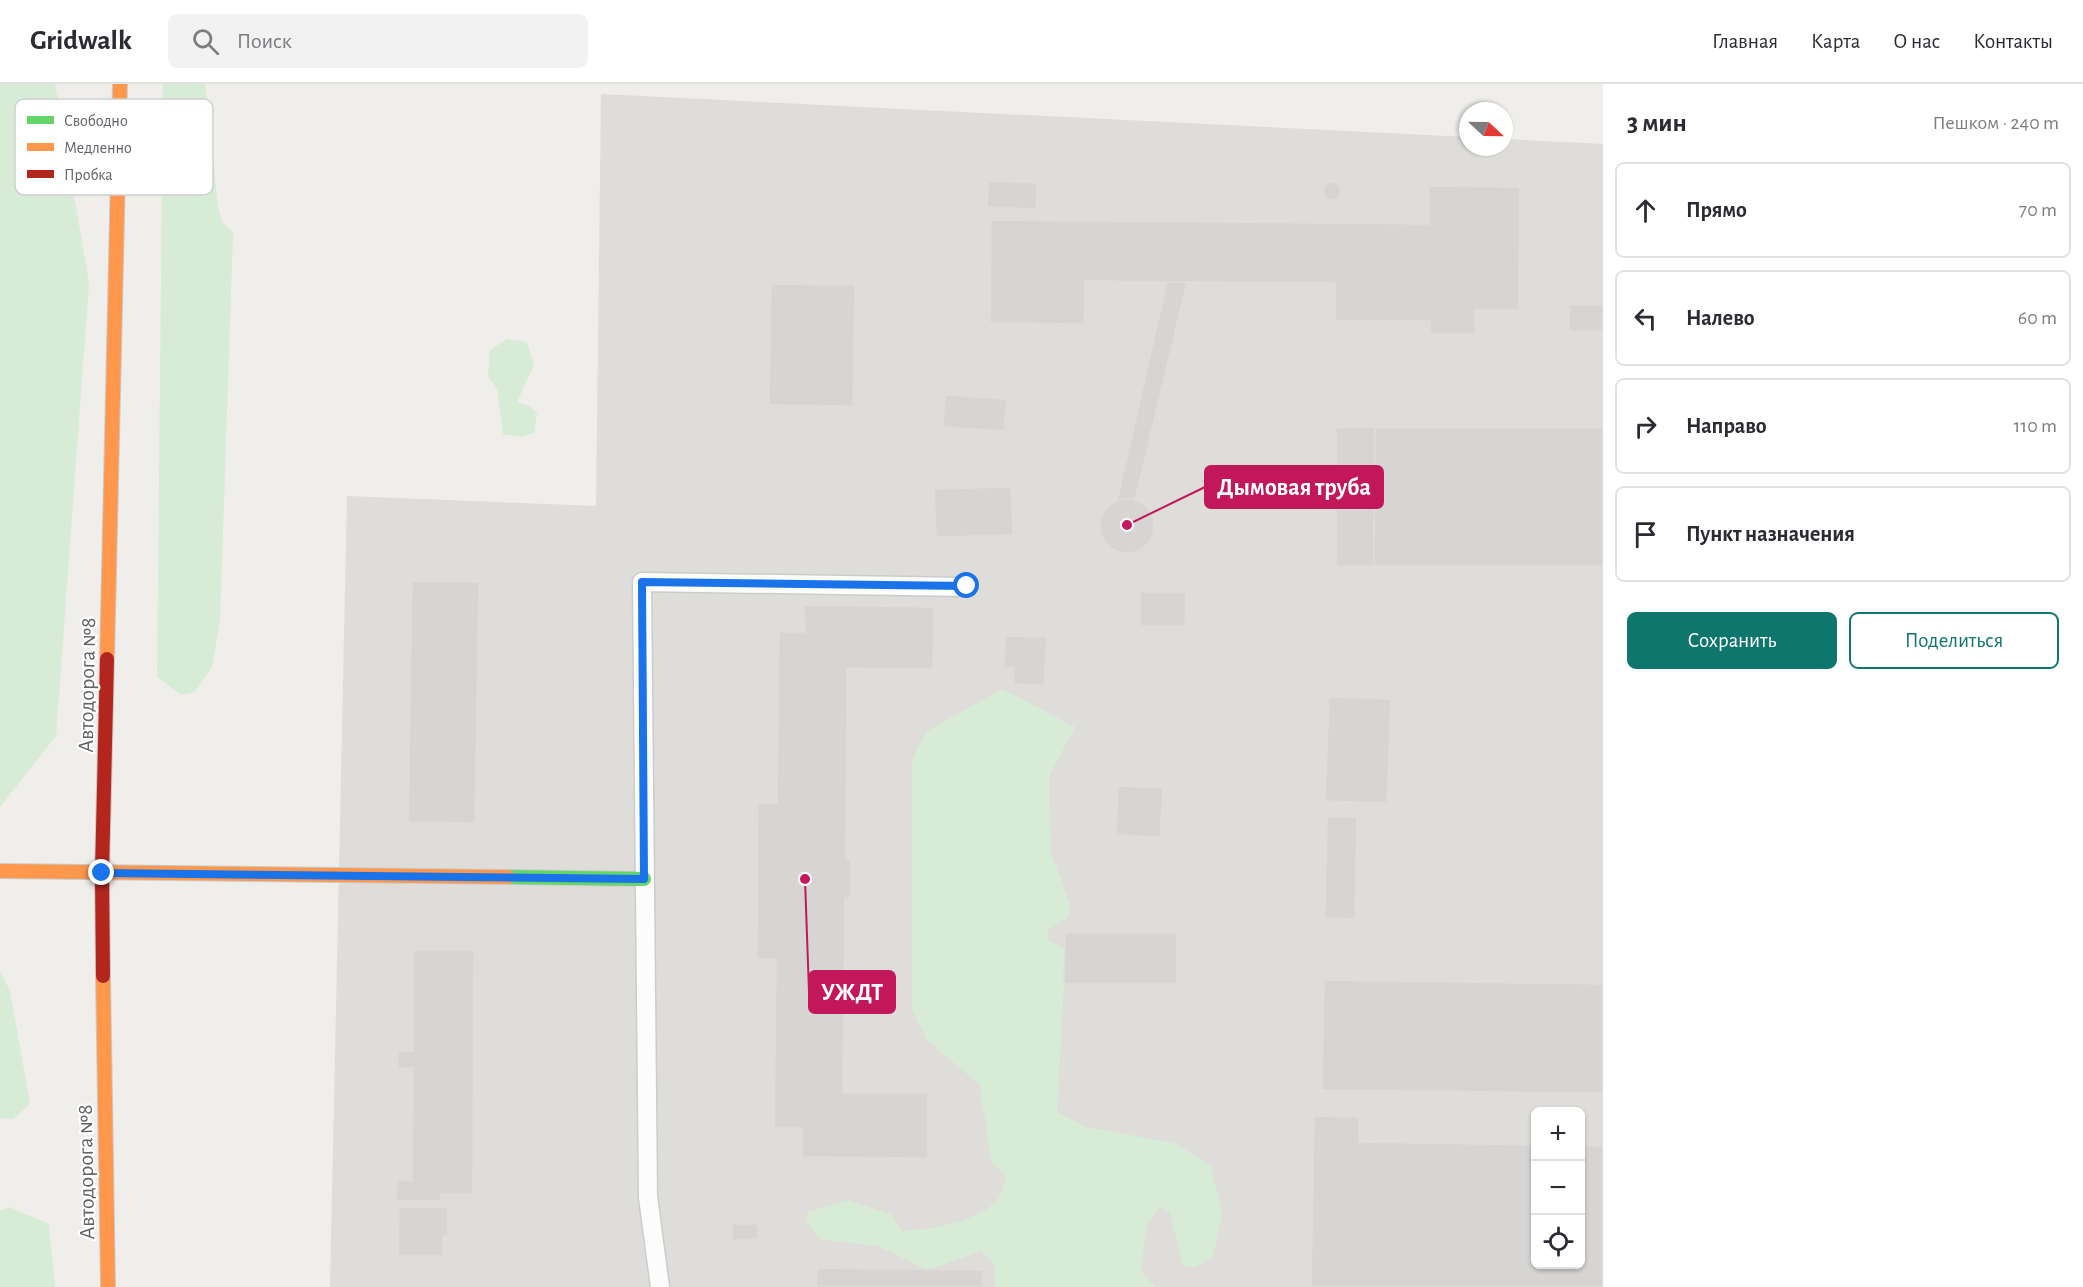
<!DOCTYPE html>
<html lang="ru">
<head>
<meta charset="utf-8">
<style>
  body { margin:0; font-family:"Alegreya Sans",sans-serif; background:#f2f2f3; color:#2b2b33 }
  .controls { position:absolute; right:18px; bottom:18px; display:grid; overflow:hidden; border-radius:9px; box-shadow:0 2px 4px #0004 }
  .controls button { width:54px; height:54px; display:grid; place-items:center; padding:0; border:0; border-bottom:2px solid #e1e1e2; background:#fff; color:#2b2b33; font:30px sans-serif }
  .compass { position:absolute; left:1459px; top:18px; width:54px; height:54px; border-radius:50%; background:#fff; box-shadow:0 2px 4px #0004; rotate:112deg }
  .stop { position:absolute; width:18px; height:18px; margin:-14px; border:4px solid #1a73e8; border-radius:50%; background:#fff }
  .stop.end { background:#1a73e8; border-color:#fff; box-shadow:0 2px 6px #0008 }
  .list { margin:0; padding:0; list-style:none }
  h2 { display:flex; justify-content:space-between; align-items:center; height:78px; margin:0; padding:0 24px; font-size:26px }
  h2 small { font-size:20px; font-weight:400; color:#7c7c81 }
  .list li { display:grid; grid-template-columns:39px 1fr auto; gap:18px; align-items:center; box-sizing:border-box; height:96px; margin:0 12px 12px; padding:0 12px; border:2px solid #e1e1e2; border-radius:9px }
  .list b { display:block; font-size:22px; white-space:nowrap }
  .list em { font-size:20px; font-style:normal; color:#7c7c81 }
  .actions { display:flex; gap:12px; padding:18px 24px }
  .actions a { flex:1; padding:14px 0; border:2px solid #0f766e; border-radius:9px; text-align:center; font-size:21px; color:#0f766e }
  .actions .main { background:#0f766e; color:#fff }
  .icon { flex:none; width:33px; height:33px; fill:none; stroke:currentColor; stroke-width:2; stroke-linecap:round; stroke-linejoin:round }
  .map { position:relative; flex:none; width:1603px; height:1203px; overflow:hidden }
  header { display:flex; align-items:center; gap:36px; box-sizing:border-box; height:84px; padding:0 30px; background:#fff; border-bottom:2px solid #e1e1e2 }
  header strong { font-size:28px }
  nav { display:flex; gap:33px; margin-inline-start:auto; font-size:21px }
  .search { width:420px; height:54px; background:#f2f2f3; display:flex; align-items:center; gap:15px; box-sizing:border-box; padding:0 21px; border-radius:9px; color:#7c7c81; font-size:22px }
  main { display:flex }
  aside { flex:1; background:#fff }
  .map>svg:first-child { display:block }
  .industrial { fill:#dfddda; fill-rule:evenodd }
  .green { fill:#d8ebd6 }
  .building { fill:#d6d5d3; stroke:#deddd9; stroke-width:1.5 }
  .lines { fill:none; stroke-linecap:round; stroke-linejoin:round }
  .lane-casing { stroke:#cbcccc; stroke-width:21 }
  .fast-casing { stroke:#cacacb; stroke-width:16 }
  .slow-casing { stroke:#cacacb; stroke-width:16 }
  .jam-casing { stroke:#cacacb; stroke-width:16 }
  .lane { stroke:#fdfcfc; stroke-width:18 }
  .fast { stroke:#63d668; stroke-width:14 }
  .slow { stroke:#ff974d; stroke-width:14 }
  .jam { stroke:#b3261e; stroke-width:14 }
  .route { stroke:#1a73e8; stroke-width:8 }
  .labels { text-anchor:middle; stroke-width:4.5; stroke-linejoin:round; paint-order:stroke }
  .street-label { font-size:22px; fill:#5f6368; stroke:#fff }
  .key { fill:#fff; stroke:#cfd0d2; stroke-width:1.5 }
  .key-label { font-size:16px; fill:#5f6368 }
  .leader { fill:none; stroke:#c2185b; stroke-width:2 }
  .callout-dot { fill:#c2185b; stroke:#fff; stroke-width:2 }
  .callout { fill:#c2185b; stroke:#c2185b; stroke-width:2 }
  .callout-label { font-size:24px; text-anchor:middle; font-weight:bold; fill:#fff }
</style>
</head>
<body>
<header>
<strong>Gridwalk</strong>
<div class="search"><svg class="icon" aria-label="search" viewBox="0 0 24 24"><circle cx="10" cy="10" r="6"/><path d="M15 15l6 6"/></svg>Поиск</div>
<nav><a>Главная</a><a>Карта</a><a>О нас</a><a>Контакты</a></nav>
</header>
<main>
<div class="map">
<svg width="1603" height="1203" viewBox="0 0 1603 1203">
  <rect width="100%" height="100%" fill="#efeeea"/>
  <path class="industrial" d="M 601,10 L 1468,53 L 1468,63 L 1504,63 L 1504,55 L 1603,60 L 1603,1203 L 330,1203 L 347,412 L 596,422 ZM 1536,1028 L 1580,1028 L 1580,1180 L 1536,1180 Z"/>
  <g class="green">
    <path d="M 0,0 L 55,0 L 89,199 L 56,652 L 0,723 Z"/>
    <path d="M 163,0 L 205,0 L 218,123 L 222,138 L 233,148 L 220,537 L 212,583 L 195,608 L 181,611 L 157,593 Z"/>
    <path d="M 507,255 L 527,258 L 534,281 L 517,318 L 529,322 L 537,329 L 534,349 L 521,353 L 503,350 L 497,305 L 488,292 L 490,266 Z"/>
    <path d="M 1002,605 L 1075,643 L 1049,692 L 1050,767 L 1070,820 L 1069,833 L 1049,845 L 1047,855 L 1066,866 L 1057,1028 L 1086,1043 L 1174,1059 L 1211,1082 L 1222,1129 L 1213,1172 L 1194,1184 L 1183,1181 L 1170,1129 L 1160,1122 L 1147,1140 L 1141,1187 L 1155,1203 L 994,1203 L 995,1181 L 981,1167 L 928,1186 L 878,1162 L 820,1155 L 807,1139 L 808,1128 L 848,1116 L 890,1130 L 903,1147 C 929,1146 985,1137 1000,1112 C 1003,1107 1004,1099 1006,1094 L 991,1076 L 980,1001 L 927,956 L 912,926 L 912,676 L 926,648 Z"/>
    <path d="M 0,887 L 10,907 L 30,1020 L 13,1035 L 0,1034 Z"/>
    <path d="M 9,1123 L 49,1140 L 55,1203 L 0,1203 L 0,1127 Z"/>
  </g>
  <g class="building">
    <path d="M 989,97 L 1037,99 L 1036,125 L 987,123 Z"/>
    <circle cx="1332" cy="107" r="9"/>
    <path d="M 1429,102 L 1520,103 L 1519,226 L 1475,226 L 1475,250 L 1430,250 L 1430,237 L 1335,237 L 1335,199 L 1085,197 L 1084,240 L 990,239 L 991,136 L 1429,140 Z"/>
    <path d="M 1167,198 L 1187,198 L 1135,416 L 1117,417 Z"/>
    <path d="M 771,200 L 855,201 L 853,322 L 769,321 Z"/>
    <rect x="1569" y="221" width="34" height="26"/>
    <path d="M 945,311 L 1007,315 L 1004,347 L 943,343 Z"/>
    <path d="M 1375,343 L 1375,386 L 1577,385 L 1577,435 L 1374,436 L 1375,482 L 1336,482 L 1336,344 Z"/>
    <path d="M 1375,344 L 1603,344 L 1603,482 L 1374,482 Z"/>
    <path d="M 1011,403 L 1013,451 L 936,453 L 934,405 Z"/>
    <circle cx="1127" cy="442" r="27"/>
    <path d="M 412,497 L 479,498 L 475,739 L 408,738 Z"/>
    <path d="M 1140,508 L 1186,508 L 1185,542 L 1140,542 Z"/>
    <path d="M 804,521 L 934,523 L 933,585 L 847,584 L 846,775 L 851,776 L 851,814 L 845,814 L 843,1009 L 928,1009 L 928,1074 L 802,1073 L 802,1044 L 774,1044 L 776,875 L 757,875 L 758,719 L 777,719 L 779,548 L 805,548 Z"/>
    <path d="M 1005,552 L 1047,553 L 1044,601 L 1014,600 L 1014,584 L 1004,584 Z"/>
    <path d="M 1329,613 L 1391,615 L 1387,719 L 1325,717 Z"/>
    <path d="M 1118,702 L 1163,704 L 1160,753 L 1116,751 Z"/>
    <path d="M 1327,733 L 1357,733 L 1355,835 L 1325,834 Z"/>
    <path d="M 1065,849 L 1177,849 L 1177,900 L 1064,900 Z"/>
    <path d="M 413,866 L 474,866 L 473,1110 L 441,1110 L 441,1117 L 396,1117 L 397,1096 L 412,1097 L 413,984 L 398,984 L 398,967 L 413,967 Z"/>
    <path d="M 1324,896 L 1603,900 L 1603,1009 L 1322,1006 Z"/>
    <path d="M 1314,1032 L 1359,1033 L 1359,1058 L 1536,1061 L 1536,1180 L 1580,1180 L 1580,1062 L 1603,1062 L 1603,1203 L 1311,1203 Z"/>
    <path d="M 399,1123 L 448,1123 L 448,1152 L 443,1152 L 443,1172 L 398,1172 Z"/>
    <path d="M 732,1140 L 758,1140 L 758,1155 L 732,1156 Z"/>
    <path d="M 817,1184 L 983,1186 L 982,1203 L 816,1203 Z"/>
  </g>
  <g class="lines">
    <g class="lane-casing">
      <path id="lane" d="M 660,1203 L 648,1113 L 642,498 L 967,503"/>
    </g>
    <g class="fast-casing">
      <path id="fast" d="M 508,793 L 644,795"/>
    </g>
    <g class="slow-casing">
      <g id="slow">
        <path d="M 107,575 L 120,0"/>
        <path d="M 0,787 L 508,793"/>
        <path d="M 103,892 L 108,1203"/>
      </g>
    </g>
    <g class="jam-casing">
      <path id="jam" d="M 103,892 L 102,789 L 107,575"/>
    </g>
    <use href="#lane" class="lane"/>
    <use href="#fast" class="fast"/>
    <use href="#slow" class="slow"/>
    <use href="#jam" class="jam"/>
  </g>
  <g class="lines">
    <path class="route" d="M 102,789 L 644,795 L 642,498 L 967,502"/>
  </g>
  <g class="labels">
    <g class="street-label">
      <text transform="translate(86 601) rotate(-89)" y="8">Автодорога №8</text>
      <text transform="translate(85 1088) rotate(-91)" y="8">Автодорога №8</text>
    </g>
  </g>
  <rect x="15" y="15" width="198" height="96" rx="9" class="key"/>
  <rect x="27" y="32" width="27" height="8" fill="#63d668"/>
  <rect x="27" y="59" width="27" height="8" fill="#ff974d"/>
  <rect x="27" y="86" width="27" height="8" fill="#b3261e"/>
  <g class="key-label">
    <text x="64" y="42">Свободно</text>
    <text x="64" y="69">Медленно</text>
    <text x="64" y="96">Пробка</text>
  </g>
  <path class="leader" d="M1127 441L1205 403M805 795L809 908"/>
  <g class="callout-dot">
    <circle cx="1127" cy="441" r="6"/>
    <circle cx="805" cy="795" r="6"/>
  </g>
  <g class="callout">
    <rect x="1205" y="382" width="178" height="42" rx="6"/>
    <rect x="809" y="887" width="86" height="42" rx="6"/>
  </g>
  <g class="callout-label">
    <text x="1294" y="411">Дымовая труба</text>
    <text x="852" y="916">УЖДТ</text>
  </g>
</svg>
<div class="controls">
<button>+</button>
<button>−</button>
<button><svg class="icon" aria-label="locate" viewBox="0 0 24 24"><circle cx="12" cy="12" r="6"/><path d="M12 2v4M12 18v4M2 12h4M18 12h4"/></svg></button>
</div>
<svg class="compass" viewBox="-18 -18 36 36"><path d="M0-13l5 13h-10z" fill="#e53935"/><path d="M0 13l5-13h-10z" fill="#7c7c81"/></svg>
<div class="stop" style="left:967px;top:502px"></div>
<div class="stop end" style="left:102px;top:789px"></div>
</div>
<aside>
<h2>3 мин<small>Пешком · 240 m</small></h2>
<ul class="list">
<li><svg class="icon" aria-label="ahead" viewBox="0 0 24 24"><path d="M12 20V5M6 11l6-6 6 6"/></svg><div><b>Прямо</b></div><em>70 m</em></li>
<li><svg class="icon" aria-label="left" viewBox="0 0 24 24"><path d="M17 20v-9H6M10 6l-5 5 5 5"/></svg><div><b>Налево</b></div><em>60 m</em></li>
<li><svg class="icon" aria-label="right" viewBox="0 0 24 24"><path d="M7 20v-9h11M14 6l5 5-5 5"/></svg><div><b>Направо</b></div><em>110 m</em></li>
<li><svg class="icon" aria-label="arrive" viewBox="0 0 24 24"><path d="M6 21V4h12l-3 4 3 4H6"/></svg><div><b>Пункт назначения</b></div></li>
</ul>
<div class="actions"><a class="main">Сохранить</a><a>Поделиться</a></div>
</aside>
</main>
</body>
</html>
